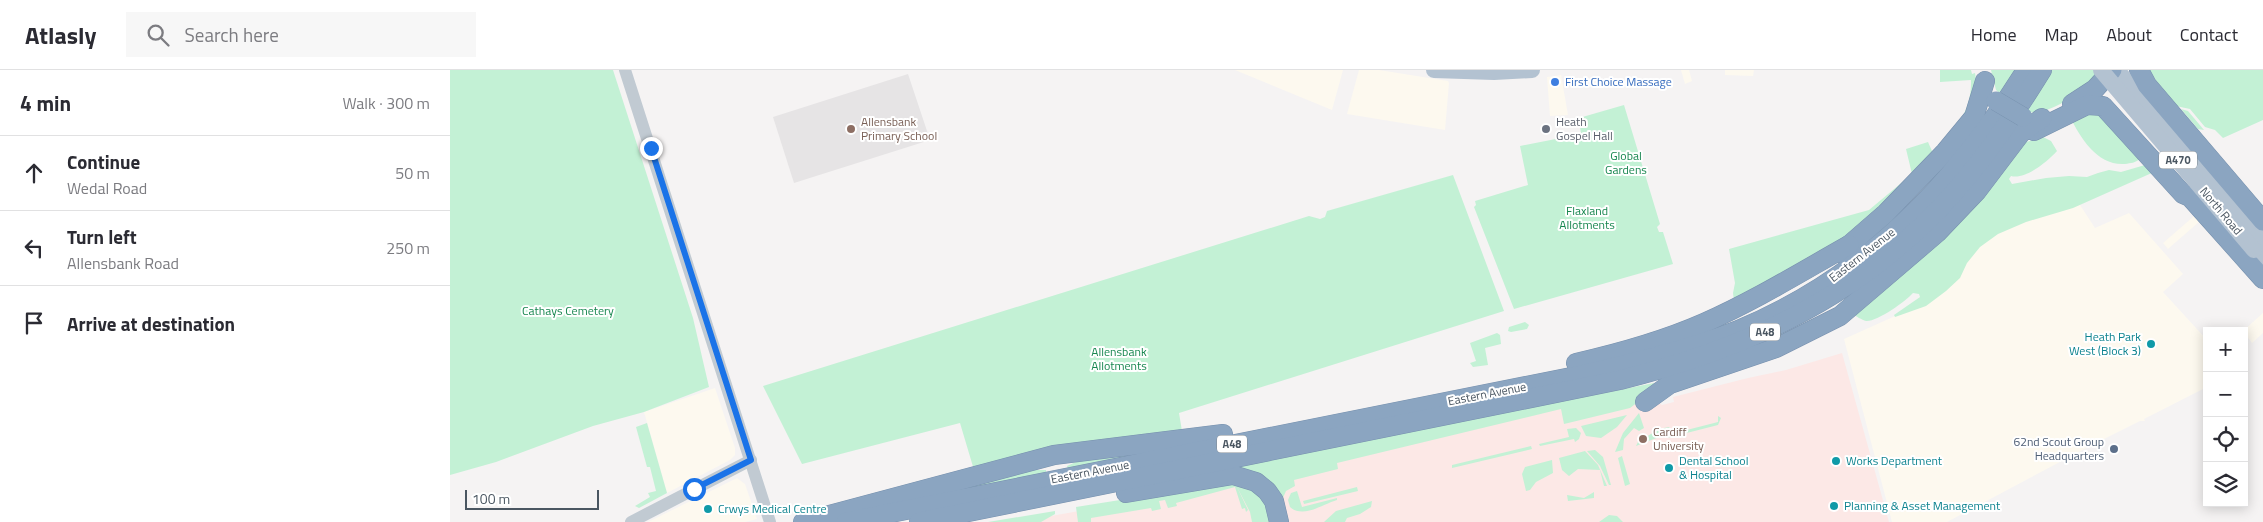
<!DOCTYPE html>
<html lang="en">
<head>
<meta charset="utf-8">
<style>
  body { margin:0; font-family:"Titillium Web",sans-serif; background:#f7f7f7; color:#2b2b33 }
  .controls { position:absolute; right:15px; bottom:15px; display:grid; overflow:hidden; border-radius:0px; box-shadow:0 2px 12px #0003 }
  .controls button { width:45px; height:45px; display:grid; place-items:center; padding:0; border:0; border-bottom:1px solid #e1e1e2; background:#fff; color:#2b2b33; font:25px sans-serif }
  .scale { position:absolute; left:15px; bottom:12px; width:134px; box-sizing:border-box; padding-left:5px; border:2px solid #4a5661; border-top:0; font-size:14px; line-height:18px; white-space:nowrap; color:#4a5661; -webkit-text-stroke:4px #fff; paint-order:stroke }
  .stop { position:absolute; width:15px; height:15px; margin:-11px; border:4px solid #1a73e8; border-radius:50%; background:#fff }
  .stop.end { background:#1a73e8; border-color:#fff; box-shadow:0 1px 5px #0008 }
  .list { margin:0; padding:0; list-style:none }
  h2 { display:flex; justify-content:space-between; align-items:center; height:65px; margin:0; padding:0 20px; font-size:21px }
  h2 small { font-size:16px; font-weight:400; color:#7c7c81 }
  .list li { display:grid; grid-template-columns:32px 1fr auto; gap:15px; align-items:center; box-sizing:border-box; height:75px; padding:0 20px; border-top:1px solid #e1e1e2 }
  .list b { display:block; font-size:19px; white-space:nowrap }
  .list p { margin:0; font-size:16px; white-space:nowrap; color:#7c7c81 }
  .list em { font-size:16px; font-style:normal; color:#7c7c81 }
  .icon { flex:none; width:28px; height:28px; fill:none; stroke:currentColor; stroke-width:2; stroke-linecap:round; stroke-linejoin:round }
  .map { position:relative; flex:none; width:1813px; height:452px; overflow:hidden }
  header { display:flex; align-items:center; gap:30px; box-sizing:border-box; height:70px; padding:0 25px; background:#fff; border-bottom:1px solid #e1e1e2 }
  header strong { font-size:24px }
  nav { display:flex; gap:28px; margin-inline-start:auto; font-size:18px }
  .search { width:350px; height:45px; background:#f7f7f7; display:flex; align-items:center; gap:12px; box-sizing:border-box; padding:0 18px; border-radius:0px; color:#7c7c81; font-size:19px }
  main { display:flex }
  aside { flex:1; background:#fff }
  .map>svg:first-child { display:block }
  .commercial { fill:#fdf9ef }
  .education { fill:#e6e4e5 }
  .medical { fill:#fce8e6 }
  .green { fill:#c3f1d5 }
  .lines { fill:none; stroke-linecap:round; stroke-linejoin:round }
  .highway-casing { stroke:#7690ad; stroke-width:20 }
  .minor { stroke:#c1cad2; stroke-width:12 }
  .major { stroke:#b3c2d1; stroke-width:16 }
  .highway { stroke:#8ba5c1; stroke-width:19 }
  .highway-bridge-casing { stroke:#7690ad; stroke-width:20; stroke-linecap:butt }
  .major-bridge { stroke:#b3c2d1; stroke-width:16 }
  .highway-bridge { stroke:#8ba5c1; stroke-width:19 }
  .route { stroke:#1a73e8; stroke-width:6 }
  .shop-dot { fill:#3f7fe0; stroke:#fff; stroke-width:2 }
  .education-dot { fill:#8d6e63; stroke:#fff; stroke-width:2 }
  .worship-dot { fill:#6b7280; stroke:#fff; stroke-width:2 }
  .culture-dot { fill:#0f9aa8; stroke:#fff; stroke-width:2 }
  .service-dot { fill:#5c6f8a; stroke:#fff; stroke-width:2 }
  .labels { text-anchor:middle; stroke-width:4; stroke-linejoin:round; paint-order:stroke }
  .shield { fill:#fff; stroke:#808990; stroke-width:1 }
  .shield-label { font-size:11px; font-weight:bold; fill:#4a5661 }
  .shop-label { font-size:12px; fill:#366cbe; stroke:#fff; text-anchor:start }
  .education-label { font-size:12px; fill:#785e54; stroke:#fff; text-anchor:start }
  .worship-label { font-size:12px; fill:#5b616d; stroke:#fff; text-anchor:start }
  .park-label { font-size:12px; fill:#17864f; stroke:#fff }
  .street-label { font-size:12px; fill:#4a5661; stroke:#fff }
  .culture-label { font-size:12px; fill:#0d838f; stroke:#fff; text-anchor:start }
  .service-label { font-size:12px; fill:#4e5e75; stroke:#fff; text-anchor:end }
</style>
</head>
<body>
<header>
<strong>Atlasly</strong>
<div class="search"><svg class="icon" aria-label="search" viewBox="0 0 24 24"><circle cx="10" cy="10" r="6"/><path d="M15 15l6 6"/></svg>Search here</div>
<nav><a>Home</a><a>Map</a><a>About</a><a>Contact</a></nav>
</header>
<main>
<aside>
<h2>4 min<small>Walk · 300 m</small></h2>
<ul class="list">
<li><svg class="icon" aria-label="ahead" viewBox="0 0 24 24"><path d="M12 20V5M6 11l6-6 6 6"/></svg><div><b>Continue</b><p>Wedal Road</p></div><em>50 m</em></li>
<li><svg class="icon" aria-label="left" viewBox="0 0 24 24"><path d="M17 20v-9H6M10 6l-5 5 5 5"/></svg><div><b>Turn left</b><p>Allensbank Road</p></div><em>250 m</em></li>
<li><svg class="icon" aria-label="arrive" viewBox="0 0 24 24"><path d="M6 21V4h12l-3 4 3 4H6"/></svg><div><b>Arrive at destination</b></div></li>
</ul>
</aside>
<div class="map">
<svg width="1813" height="452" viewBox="0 0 1813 452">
  <rect width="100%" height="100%" fill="#f5f3f3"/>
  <g class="commercial">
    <path d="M 785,0 L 893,0 L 882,40 Z"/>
    <path d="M 909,0 L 929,0 L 998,11 L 999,13 L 995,60 L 897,44 Z"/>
    <path d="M 1231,0 L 1239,0 L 1242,11 L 1235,14 Z"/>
    <path d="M 1275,0 L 1304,0 L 1303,6 L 1275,5 Z"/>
    <path d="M 1111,5 L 1118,45 L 1100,46 L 1097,7 Z"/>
    <path d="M 1628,132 L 1645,158 L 1679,143 L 1733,204 L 1713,222 L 1757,270 L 1757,317 L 1694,349 L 1695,351 L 1690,351 L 1640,376 L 1497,452 L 1442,452 L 1394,269 L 1443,247 L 1471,226 L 1525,164 Z"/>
    <path d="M 1744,146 L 1749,152 L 1718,179 L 1713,173 Z"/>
    <path d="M 1813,243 L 1813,263 L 1802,273 L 1793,261 Z"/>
    <path d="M 265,318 L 285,378 L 285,385 L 280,390 L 217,423 L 194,342 Z"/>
    <path d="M 287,408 L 295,414 L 307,449 L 295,452 L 198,452 Z"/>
  </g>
  <path class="education" d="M 458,4 L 480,70 L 344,113 L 323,47 Z"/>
  <g class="medical">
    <path d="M 1392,283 L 1439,452 L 827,452 L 819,415 L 885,387 L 1204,313 L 1209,333 L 1212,335 L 1224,332 L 1223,327 L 1298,308 L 1336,300 Z"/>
    <path d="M 787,413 L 819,452 L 571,452 L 601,446 Z"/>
  </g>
  <g class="green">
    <path d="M 0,0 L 163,0 L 243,248 L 259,317 L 194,342 L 143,356 L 46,392 L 0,405 Z"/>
    <path d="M 1490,0 L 1521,0 L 1522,4 L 1525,3 C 1532,35 1507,57 1489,79 C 1408,173 1312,227 1196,267 L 1284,231 L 1283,223 L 1285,213 L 1279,179 L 1419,140 L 1462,104 L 1456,79 L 1478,72 L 1482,81 L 1486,81 C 1505,58 1522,42 1521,10 L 1490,12 Z"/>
    <path d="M 1541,0 L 1567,0 L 1552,25 L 1546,20 Z"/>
    <path d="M 1599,0 L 1643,0 L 1650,8 C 1634,19 1594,51 1574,40 Z"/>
    <path d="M 1698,0 L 1813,0 L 1813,50 L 1773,68 L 1765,60 L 1755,57 L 1740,39 L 1726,36 Z"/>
    <path d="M 1174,35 L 1210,154 L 1207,157 L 1209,162 L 1213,162 L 1223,194 L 1064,239 L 1024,137 L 1026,135 L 1025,131 L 1078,115 L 1070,76 L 1131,64 L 1129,48 Z"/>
    <path d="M 1731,39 L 1738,41 L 1754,60 L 1748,59 Z"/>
    <path d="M 1630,42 L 1656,44 L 1690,89 C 1685,93 1681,93 1675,94 C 1648,96 1631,69 1620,47 Z"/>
    <path d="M 1593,67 L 1601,71 L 1607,81 C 1597,92 1575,110 1561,106 L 1559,109 L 1562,114 L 1596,108 L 1619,106 L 1637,107 L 1648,103 L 1659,100 L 1671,102 L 1695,95 L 1704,102 L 1623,138 L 1576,152 L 1548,164 L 1530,177 L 1517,193 L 1510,208 L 1496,221 L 1476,236 L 1445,247 L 1444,245 L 1470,227 L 1469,224 L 1463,223 C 1456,231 1427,252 1416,251 C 1412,250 1406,246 1402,244 L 1414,237 L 1576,72 Z"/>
    <path d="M 1003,105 L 1054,241 L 729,343 L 732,361 L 524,400 L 510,353 L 352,394 L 313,316 L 859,146 L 870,149 L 875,147 L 877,141 Z"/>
    <path d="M 1075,252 L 1079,255 L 1077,259 L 1061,262 L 1058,261 L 1059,257 Z"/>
    <path d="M 1047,263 L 1050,265 L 1051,274 L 1035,278 L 1038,295 L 1023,297 L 1020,293 L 1026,291 L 1020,273 Z"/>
    <path d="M 1204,313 L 1205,319 L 1180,338 L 1114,354 L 1111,339 L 887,393 L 888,399 L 844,410 L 845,416 L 836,421 L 832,430 L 815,412 L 671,419 Z"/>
    <path d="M 1189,343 L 1194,358 L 1189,361 L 1184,358 L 1174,369 L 1173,380 L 1165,382 L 1173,363 Z"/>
    <path d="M 1177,345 L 1167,357 L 1151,368 L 1136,366 L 1131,356 Z"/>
    <path d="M 1268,346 L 1271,348 L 1268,355 L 1217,368 L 1214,367 L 1223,358 L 1225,363 L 1268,352 Z"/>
    <path d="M 197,353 L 217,423 L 189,438 L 185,436 L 200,427 L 198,423 L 206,421 L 200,397 L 197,397 L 186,357 Z"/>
    <path d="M 1220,357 L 1209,367 L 1186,376 L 1188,372 C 1200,367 1202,359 1220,357 Z"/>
    <path d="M 1126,358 L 1131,363 L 1129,369 L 1125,372 L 1124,369 L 1090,376 L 1089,374 L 1119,367 L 1117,359 Z"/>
    <path d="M 752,371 L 618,399 L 617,396 L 628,391 Z"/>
    <path d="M 1081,376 L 1082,379 L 1002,398 L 1002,395 Z"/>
    <path d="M 1145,380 L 1153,387 L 1161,415 L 1159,415 L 1150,396 L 1137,381 Z"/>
    <path d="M 1135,381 L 1148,395 L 1157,416 L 1154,416 L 1150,400 L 1128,399 L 1119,406 L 1112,400 L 1109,388 Z"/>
    <path d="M 1172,386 L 1180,414 L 1175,416 L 1168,388 Z"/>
    <path d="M 1102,390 L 1103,403 L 1086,412 L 1080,420 L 1076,421 L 1072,404 L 1075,397 Z"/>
    <path d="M 584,400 L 596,400 L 596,404 L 424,439 Z"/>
    <path d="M 777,413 C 802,416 818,425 819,452 L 802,452 L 800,442 L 787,417 L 798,440 L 796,442 L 795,438 L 792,439 L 785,417 L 726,433 L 727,436 L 718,438 L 715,430 L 709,431 L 711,439 L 702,441 L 701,438 L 641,448 L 641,452 L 628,452 L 626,437 Z"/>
    <path d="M 907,417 L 908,421 L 854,434 L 853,431 Z"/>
    <path d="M 847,421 L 852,437 L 887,428 L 887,430 C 873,434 853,449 840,437 L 838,430 L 841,423 Z"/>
    <path d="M 1144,422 L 1144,428 L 1118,431 L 1117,425 L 1134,428 Z"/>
    <path d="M 922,431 L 921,437 L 910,444 L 897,448 L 895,452 L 874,452 L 886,441 Z"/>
    <path d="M 605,441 L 605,444 L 591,452 L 538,452 Z"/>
    <path d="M 1159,445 L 1167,446 L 1173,452 L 1149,452 Z"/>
  </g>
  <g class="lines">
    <g class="highway-casing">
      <g id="highway">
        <path d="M 1689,0 L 1697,15 L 1813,151"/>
        <path d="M 1622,34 L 1645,19 L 1662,0"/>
        <path d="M 1584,61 L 1637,35 L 1653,36 L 1733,124 L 1740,127 L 1813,209"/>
        <path d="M 1390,183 L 1436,143 L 1495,82 L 1524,47 L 1535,11"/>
        <path d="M 1126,293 C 1170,283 1213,271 1254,253 C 1304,231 1351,202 1399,175"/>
        <path d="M 1195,332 L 1220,314 L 1326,278 L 1390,246 L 1487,163 L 1527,121 L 1571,63 L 1592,48"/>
        <path d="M 676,423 L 783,405 L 806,412 L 817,421 L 824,431 L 829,452"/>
        <path d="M 353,452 L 604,385 L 773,364"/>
        <path d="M 396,452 L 1131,305 C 1184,293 1237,280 1288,260 C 1416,207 1504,115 1576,0"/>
        <path d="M 469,452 L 1170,310 C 1291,280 1398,232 1486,142 C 1528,99 1561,50 1592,0"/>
      </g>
    </g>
    <g class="minor">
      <path d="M 175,0 L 320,452"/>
      <path d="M 181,452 L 301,390"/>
    </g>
    <g class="major">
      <path d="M 984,0 L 1044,2 L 1082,0"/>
      <path d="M 1667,0 L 1813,172"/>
      <path d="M 1804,180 L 1813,190"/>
    </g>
    <use href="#highway" class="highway"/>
    <g class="highway-bridge-casing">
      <path id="highway-bridge" d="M 1546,31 L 1573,47"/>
    </g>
    <path class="major-bridge" d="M 1651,0 L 1804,180"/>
    <use href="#highway-bridge" class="highway-bridge"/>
  </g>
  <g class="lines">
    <path class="route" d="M 201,78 L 301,390 L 244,419"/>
  </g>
  <circle class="shop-dot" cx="1105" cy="12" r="5"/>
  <g class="education-dot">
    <circle cx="401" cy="59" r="5"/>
    <circle cx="1193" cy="369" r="5"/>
  </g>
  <circle class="worship-dot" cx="1096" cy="59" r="5"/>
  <g class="culture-dot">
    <circle cx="1701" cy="274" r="5"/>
    <circle cx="1386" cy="391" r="5"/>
    <circle cx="1219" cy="398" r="5"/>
    <circle cx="1384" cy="436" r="5"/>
    <circle cx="258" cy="439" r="5"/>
  </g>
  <circle class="service-dot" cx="1664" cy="379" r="5"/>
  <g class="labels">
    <g class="shield">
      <rect x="1709" y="81.5" width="38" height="17" rx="4"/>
      <rect x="1300" y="253.5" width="30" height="17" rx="4"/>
      <rect x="767" y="365.5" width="30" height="17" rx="4"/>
    </g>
    <g class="shield-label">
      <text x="1728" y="94">A470</text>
      <text x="1315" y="266">A48</text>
      <text x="782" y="378">A48</text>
    </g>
    <g class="shop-label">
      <text x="1115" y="16">First Choice Massage</text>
    </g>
    <g class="education-label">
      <text x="411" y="56">Allensbank<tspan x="411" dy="14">Primary School</tspan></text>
      <text x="1203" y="366">Cardiff<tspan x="1203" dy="14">University</tspan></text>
    </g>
    <g class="worship-label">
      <text x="1106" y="56">Heath<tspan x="1106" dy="14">Gospel Hall</tspan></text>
    </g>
    <g class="park-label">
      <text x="1176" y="90">Global<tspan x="1176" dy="14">Gardens</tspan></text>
      <text x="1137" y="145">Flaxland<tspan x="1137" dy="14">Allotments</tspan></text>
      <text x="118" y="245">Cathays Cemetery</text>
      <text x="669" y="286">Allensbank<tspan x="669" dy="14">Allotments</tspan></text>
    </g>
    <g class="street-label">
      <text transform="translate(1771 141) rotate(50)" y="4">North Road</text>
      <text transform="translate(1412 185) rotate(-38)" y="4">Eastern Avenue</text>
      <text transform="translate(1037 324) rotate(-11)" y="4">Eastern Avenue</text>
      <text transform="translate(640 402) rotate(-11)" y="4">Eastern Avenue</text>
    </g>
    <g class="culture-label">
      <text x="1691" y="271" text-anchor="end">Heath Park<tspan x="1691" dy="14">West (Block 3)</tspan></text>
      <text x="1229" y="395">Dental School<tspan x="1229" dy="14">&amp; Hospital</tspan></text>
      <text x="1396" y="395">Works Department</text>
      <text x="1394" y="440">Planning &amp; Asset Management</text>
      <text x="268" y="443">Crwys Medical Centre</text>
    </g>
    <g class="service-label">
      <text x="1654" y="376">62nd Scout Group<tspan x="1654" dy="14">Headquarters</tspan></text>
    </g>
  </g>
</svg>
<div class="controls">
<button>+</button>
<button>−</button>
<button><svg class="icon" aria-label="locate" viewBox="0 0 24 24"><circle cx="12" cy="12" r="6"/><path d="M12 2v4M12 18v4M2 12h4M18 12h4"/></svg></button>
<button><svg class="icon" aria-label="layers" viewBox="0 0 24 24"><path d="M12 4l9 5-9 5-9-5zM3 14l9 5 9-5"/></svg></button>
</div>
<div class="scale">100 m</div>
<div class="stop" style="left:244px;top:419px"></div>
<div class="stop end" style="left:201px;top:78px"></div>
</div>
</main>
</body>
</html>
